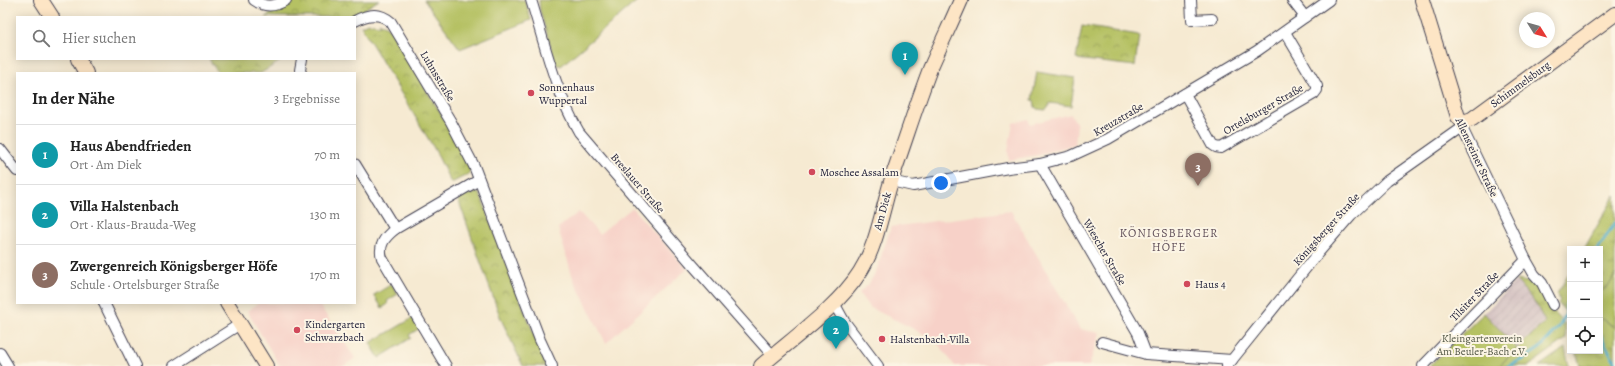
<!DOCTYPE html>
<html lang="de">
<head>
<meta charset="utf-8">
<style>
  body { margin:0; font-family:Alegreya,serif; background:#f6f6f6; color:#222 }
  .controls { position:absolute; right:12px; bottom:12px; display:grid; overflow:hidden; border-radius:0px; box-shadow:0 2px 10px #0003 }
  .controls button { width:36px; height:36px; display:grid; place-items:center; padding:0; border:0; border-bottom:1px solid #e0e0e0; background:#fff; color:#222; font:20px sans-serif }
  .compass { position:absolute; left:1519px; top:12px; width:36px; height:36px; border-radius:50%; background:#fff; box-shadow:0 2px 10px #0003; rotate:127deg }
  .you { position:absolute; left:941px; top:183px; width:14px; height:14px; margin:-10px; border:3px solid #fff; border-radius:50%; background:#1a73e8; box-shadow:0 0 0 6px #1a73e833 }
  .badge { display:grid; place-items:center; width:26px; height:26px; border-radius:50%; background:#d1495b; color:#fff; font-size:13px; font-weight:700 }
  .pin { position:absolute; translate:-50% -33px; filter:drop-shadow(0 1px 2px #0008) }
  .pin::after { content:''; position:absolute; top:21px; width:14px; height:12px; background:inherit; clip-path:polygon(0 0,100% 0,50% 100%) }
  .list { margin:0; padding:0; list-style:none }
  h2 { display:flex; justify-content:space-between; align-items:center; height:52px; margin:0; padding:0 16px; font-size:17px }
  h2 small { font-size:13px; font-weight:400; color:#767676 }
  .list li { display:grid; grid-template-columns:26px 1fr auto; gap:12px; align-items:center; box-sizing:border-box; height:60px; padding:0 16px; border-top:1px solid #e0e0e0 }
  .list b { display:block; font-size:15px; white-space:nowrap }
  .list p { margin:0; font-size:13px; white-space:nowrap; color:#767676 }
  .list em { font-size:13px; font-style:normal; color:#767676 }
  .icon { flex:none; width:22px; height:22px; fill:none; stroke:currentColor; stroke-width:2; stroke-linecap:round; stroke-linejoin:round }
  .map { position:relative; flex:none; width:1615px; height:366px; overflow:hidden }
  .search { position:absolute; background:#fff; box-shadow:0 2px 10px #0003; left:16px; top:16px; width:340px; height:44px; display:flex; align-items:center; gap:10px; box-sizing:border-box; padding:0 14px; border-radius:0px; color:#767676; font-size:15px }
  .panel { position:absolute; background:#fff; box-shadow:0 2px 10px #0003; left:16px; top:72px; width:340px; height:232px; border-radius:0px }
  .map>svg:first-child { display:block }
  .built { fill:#f7d1c8 }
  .industrial { fill:url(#industrial-furrows) }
  .grass { fill:url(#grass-tufts); stroke:#6c724f }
  .park { fill:url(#park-crowns); stroke:#6c724f }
  .garden { fill:#b5c163; stroke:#6c724f }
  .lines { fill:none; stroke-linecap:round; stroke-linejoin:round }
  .stream { stroke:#4daecc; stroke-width:3 }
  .street-casing { stroke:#424052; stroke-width:12 }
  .secondary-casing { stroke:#424052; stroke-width:16 }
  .street { stroke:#fff; stroke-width:10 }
  .secondary { stroke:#fde5c5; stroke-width:14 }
  .poi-dot { fill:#d1495b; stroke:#fcf5e5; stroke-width:1.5 }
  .labels { text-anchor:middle; stroke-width:4; stroke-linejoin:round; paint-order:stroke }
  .street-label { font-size:11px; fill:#22223b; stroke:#fcf5e5 }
  .poi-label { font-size:11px; fill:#22223b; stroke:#fcf5e5; text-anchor:start }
  .park-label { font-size:11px; fill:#555a49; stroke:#fcf5e5 }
  .neighbourhood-label { font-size:12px; letter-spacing:1px; fill:#64535c; stroke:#fcf5e5 }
</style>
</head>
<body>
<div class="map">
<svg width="1615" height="366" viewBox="0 0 1615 366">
  <defs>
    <pattern id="industrial-furrows" width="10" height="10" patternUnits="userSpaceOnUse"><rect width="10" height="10" fill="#d2bfc0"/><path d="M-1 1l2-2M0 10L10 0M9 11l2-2" fill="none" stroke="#b4a4a6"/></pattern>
    <pattern id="grass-tufts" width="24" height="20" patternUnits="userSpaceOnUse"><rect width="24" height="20" fill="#b5c163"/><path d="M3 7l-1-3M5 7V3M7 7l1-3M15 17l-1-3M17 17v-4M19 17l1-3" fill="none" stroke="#939c53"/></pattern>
    <pattern id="park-crowns" width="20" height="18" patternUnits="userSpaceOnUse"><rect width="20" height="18" fill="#b5c163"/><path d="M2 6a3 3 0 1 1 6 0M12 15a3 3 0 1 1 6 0" fill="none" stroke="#939c53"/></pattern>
  </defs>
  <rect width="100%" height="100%" fill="#fcf5e5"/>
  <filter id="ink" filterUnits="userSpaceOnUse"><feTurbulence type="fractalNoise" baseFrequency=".025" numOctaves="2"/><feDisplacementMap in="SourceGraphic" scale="8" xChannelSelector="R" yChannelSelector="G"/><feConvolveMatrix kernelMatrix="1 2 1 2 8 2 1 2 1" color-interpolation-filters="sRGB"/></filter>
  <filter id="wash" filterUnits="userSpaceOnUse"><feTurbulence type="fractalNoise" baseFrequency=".012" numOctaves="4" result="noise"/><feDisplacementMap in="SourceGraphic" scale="16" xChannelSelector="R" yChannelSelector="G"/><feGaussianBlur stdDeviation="0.9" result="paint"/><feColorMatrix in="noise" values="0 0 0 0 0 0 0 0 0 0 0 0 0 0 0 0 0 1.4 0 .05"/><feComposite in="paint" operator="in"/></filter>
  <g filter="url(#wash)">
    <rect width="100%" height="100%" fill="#f6ead2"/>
    <g class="built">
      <path d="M 1071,114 L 1077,125 L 1075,144 L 1039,155 L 1009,160 L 1008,151 L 1013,123 L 1028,119 L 1030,124 Z"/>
      <path d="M 632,208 L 687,269 L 606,343 L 573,278 L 558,228 L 579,212 L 599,234 Z"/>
      <path d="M 1011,211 L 1080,329 L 1100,333 L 1089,366 L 955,366 L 939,345 L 914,329 L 869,307 L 859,293 L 868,285 L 876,272 L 891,227 Z"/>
      <path d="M 259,303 L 318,303 L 355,358 L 344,366 L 280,366 L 247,311 Z"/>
    </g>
    <path class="industrial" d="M 1516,280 L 1536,304 L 1545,322 L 1517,348 L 1484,313 Z"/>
    <g class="grass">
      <path d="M 1615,195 L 1615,274 L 1610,284 L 1600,293 L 1600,249 L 1584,249 Z"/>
      <path d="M 1570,272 L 1570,317 L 1558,303 L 1560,301 L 1557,294 Z"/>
      <path d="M 1516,280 L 1534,283 L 1554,312 L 1565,324 L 1566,339 L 1529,366 L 1499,366 L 1545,322 L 1536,304 Z"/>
      <path d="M 1600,318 L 1615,327 L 1615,366 L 1580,366 L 1576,351 L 1600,351 Z"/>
    </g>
    <g class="park">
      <path d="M 293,0 L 379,0 L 352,17 L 265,17 Z"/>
      <path d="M 379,22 L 390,29 L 447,124 L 470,167 L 469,174 L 451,183 L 435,150 L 361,26 L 368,23 L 381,25 Z"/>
      <path d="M 1082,26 L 1139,35 L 1135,66 L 1076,59 Z"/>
      <path d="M 209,59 L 284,59 L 261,73 L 218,73 Z"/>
      <path d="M 474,191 L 480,194 L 546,366 L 523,366 L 501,319 L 458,199 L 466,194 L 475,194 Z"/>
    </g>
    <g class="garden">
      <path d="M 424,0 L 525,0 L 531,20 L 460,49 Z"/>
      <path d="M 539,0 L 638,0 L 561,66 L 556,64 L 540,11 Z"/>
      <path d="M 1037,72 L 1075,78 L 1071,106 L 1050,103 L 1048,108 L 1045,110 L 1037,109 L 1035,107 L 1034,100 L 1032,100 Z"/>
      <path d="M 1615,274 L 1615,327 L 1600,318 L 1600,293 L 1610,284 Z"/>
      <path d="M 392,284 L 398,294 L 387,301 L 388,304 L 382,308 L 374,295 Z"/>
      <path d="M 1484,313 L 1517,348 L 1499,366 L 1429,366 Z"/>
      <path d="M 413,318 L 420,328 L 409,335 L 411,338 L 379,358 L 370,343 Z"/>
      <path d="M 1565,348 L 1569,366 L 1539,366 Z"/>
    </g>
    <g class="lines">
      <g class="stream">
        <path d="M 1598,249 L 1615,223"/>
        <path d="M 1600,335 L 1615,362"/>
        <path d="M 1508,366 L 1522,360 L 1540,348 L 1552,335 L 1559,327 L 1566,314 L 1566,305 L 1570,297"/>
      </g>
    </g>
  </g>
  <g filter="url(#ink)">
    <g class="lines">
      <g class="street-casing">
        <g id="street">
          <path d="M 254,0 C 265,8 275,7 286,0"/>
          <path d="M 531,0 C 545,45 555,91 579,132 L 692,264 L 773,356"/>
          <path d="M 1191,0 L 1192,20 L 1212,19"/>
          <path d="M 1292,0 L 1305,17"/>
          <path d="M 355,21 C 367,14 380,12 391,22 L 451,122 L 474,166 L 540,340 L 552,366"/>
          <path d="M 301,73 L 300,70 L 302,59"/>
          <path d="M 1185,94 L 1213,145 L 1216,147 L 1221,148 L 1314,94 L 1317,90 L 1317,86 L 1285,32"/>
          <path d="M 1463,122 L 1462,128 L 1526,260 L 1534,274 L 1542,283 L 1553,305"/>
          <path d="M 0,149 L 17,171"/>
          <path d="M 355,164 L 395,229 C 385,237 378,245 382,258 L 446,366"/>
          <path d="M 1040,164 L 1138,333 L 1146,354"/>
          <path d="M 891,181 L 913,186 L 1008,168 L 1040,164 L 1071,156 L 1108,139 L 1257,51 L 1329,0"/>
          <path d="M 395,229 L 479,180"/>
          <path d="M 104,303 L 135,366"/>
          <path d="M 834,303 L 844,321 L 878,366"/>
          <path d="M 1102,342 L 1146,354 L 1232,360"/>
          <path d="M 0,353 L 8,366"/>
          <path d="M 174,366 L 240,324"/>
          <path d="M 1227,366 L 1318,253 L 1351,215 L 1387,181 L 1462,128"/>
          <path d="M 1423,366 L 1526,260"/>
        </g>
      </g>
      <g class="secondary-casing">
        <g id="secondary">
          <path d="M 41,0 L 52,17"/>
          <path d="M 1422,0 L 1458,117 L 1463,122 L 1472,119 L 1615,14"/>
          <path d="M 78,59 L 86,73"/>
          <path d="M 227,303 L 266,366"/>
          <path d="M 761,366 C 793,338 838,307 860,272 C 878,244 883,204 894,172 C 906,138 917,103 930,69 C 940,46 951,23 961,0"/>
        </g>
      </g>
      <use href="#street" class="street"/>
      <use href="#secondary" class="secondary"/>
    </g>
  </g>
  <g class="poi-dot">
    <circle cx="531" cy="93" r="4"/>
    <circle cx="812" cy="172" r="4"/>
    <circle cx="1187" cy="284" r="4"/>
    <circle cx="297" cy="330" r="4"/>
    <circle cx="882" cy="339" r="4"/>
  </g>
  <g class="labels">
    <g class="street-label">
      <text transform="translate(438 76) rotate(59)" y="4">Luhnsstraße</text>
      <text transform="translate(1520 84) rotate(-36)" y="4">Schimmelsburg</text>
      <text transform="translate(1263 109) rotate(-30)" y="4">Ortelsburger Straße</text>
      <text transform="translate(1118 119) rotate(-30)" y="4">Kreuzstraße</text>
      <text transform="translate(1477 157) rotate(65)" y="4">Allensteiner Straße</text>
      <text transform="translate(638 183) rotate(49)" y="4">Breslauer Straße</text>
      <text transform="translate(882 211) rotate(-74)" y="4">Am Diek</text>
      <text transform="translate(1326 229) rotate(-48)" y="4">Königsberger Straße</text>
      <text transform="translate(1105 252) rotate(60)" y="4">Wiescher Straße</text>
      <text transform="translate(1474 296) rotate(-46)" y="4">Tilsiter Straße</text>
    </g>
    <g class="poi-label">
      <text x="539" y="91">Sonnenhaus<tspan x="539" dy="13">Wuppertal</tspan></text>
      <text x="820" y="176">Moschee Assalam</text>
      <text x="1195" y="288">Haus 4</text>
      <text x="305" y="328">Kindergarten<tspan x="305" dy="13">Schwarzbach</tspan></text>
      <text x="890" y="343">Halstenbach-Villa</text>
    </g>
    <g class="park-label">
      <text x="1482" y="342">Kleingartenverein<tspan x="1482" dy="13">Am Beuler-Bach e.V.</tspan></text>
    </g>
    <g class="neighbourhood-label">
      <text x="1169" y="237">KÖNIGSBERGER<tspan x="1169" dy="14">HÖFE</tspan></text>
    </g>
  </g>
</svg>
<div class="controls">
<button>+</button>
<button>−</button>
<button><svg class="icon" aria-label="locate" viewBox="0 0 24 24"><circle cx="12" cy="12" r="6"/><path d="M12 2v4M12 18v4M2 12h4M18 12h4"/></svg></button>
</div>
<svg class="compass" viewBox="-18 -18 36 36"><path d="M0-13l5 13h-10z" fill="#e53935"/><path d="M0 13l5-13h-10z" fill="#767676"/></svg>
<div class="you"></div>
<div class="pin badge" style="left:905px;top:75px;background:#0f9aa8">1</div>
<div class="pin badge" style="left:836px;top:349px;background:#0f9aa8">2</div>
<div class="pin badge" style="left:1198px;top:186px;background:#8d6e63">3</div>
<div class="search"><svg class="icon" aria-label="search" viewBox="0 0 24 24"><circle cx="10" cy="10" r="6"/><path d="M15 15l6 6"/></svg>Hier suchen</div>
<section class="panel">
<h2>In der Nähe<small>3 Ergebnisse</small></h2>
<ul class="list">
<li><span class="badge" style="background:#0f9aa8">1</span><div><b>Haus Abendfrieden</b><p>Ort · Am Diek</p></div><em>70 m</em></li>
<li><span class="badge" style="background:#0f9aa8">2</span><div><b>Villa Halstenbach</b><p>Ort · Klaus-Brauda-Weg</p></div><em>130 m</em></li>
<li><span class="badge" style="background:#8d6e63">3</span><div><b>Zwergenreich Königsberger Höfe</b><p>Schule · Ortelsburger Straße</p></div><em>170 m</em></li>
</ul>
</section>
</div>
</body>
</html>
